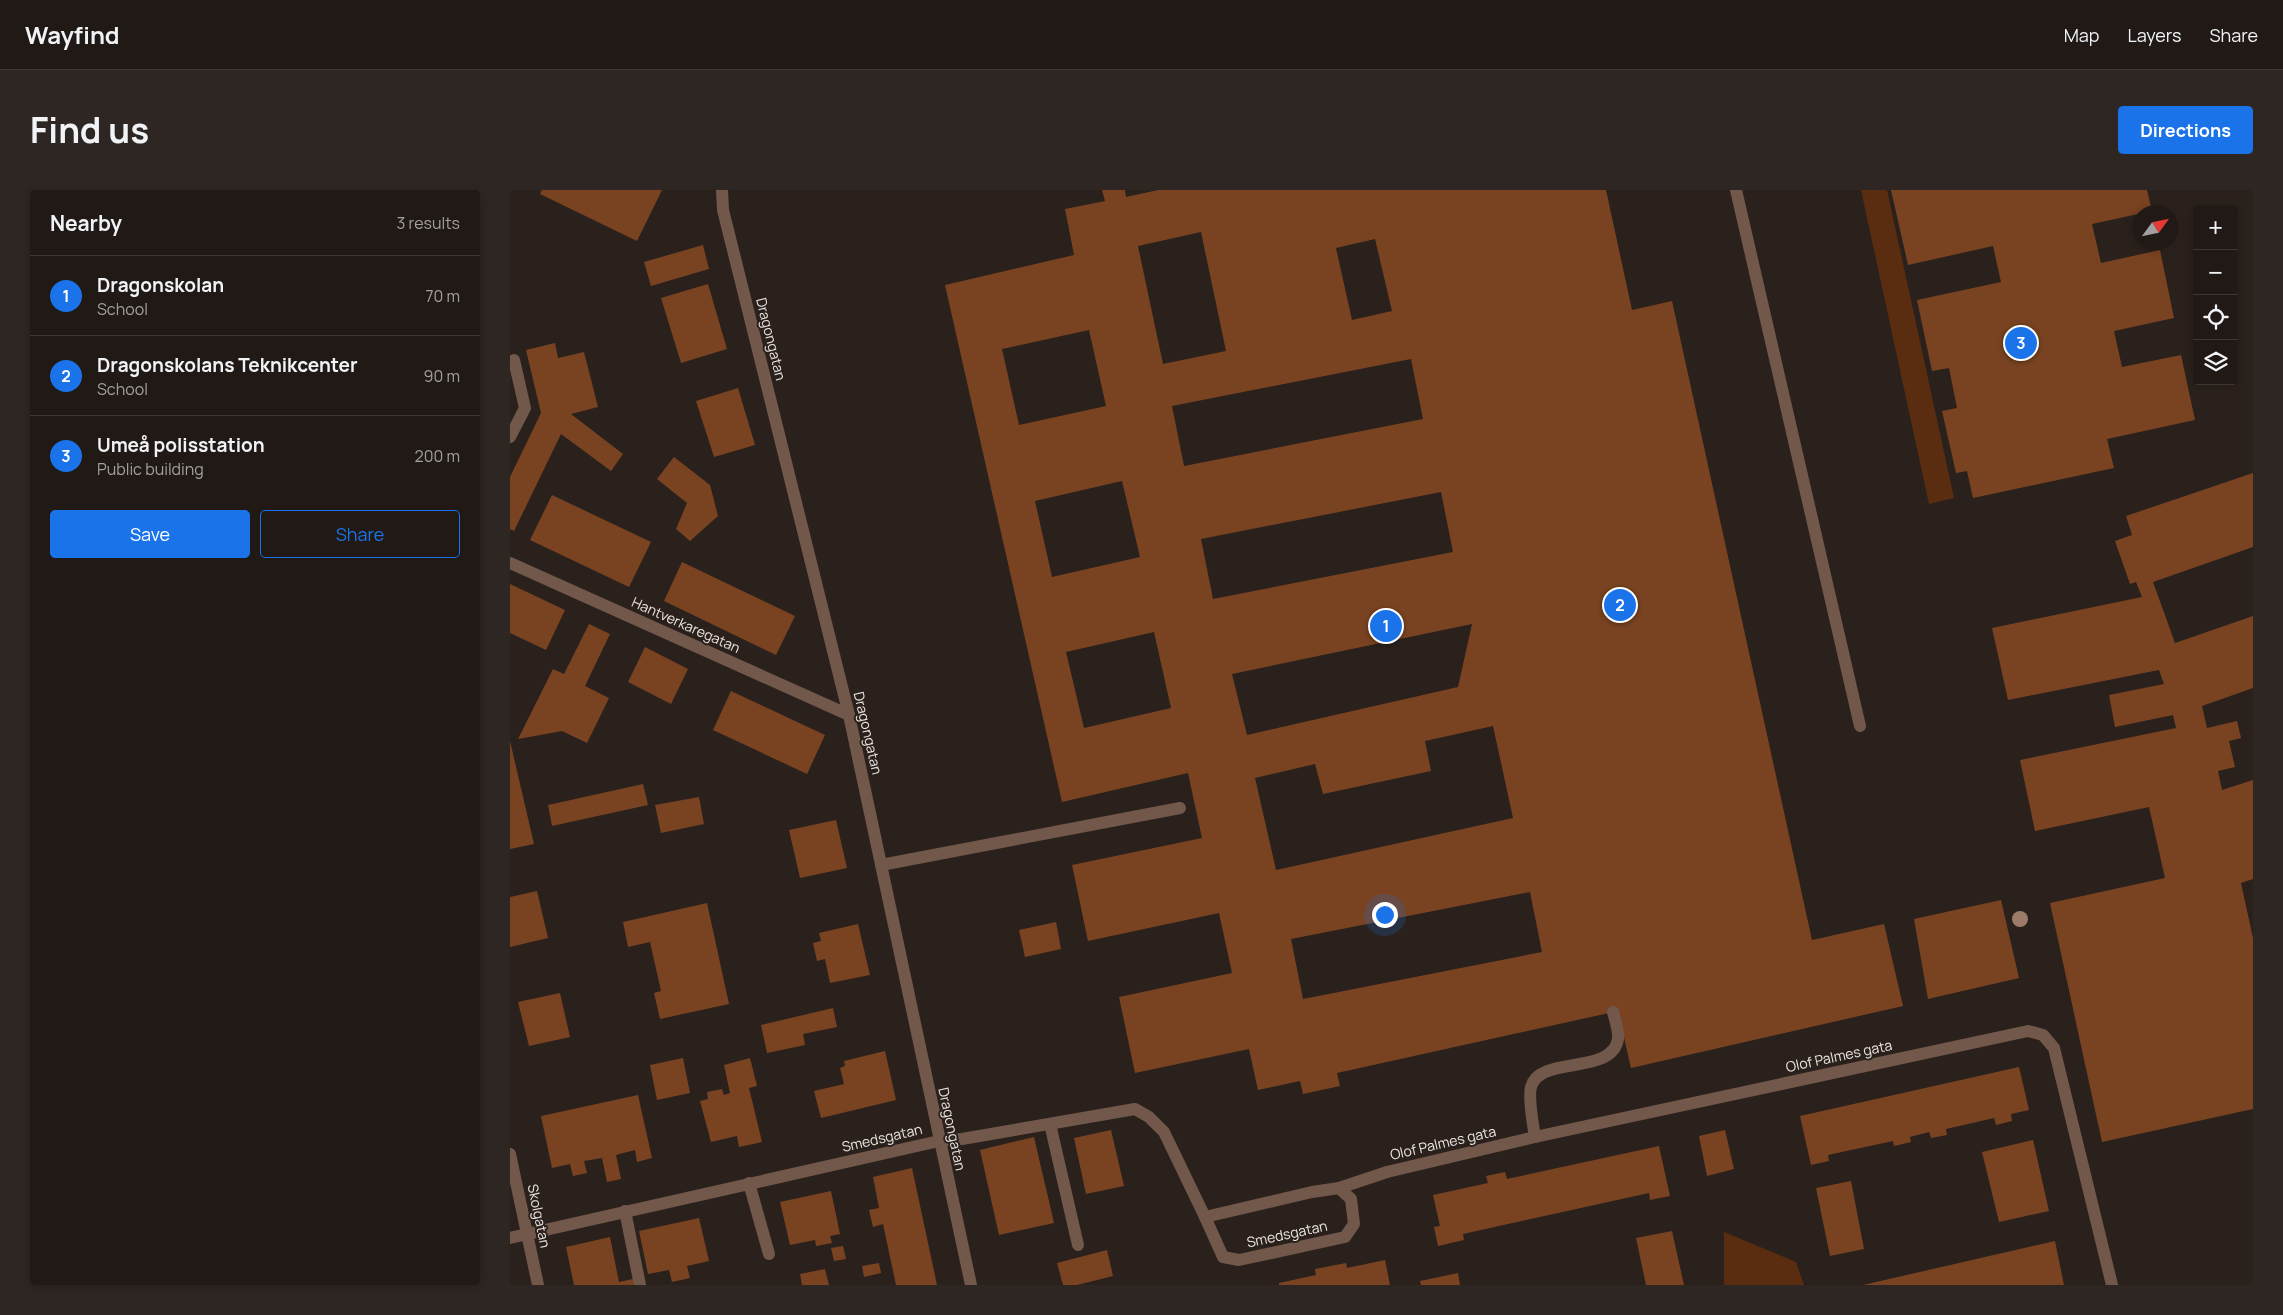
<!DOCTYPE html>
<html lang="en">
<head>
<meta charset="utf-8">
<style>
  body { margin:0; font-family:Manrope,sans-serif; background:#2d2622; color:#f1f3f6 }
  .controls { position:absolute; right:15px; top:15px; display:grid; overflow:hidden; border-radius:5px; box-shadow:0 2px 8px #0003 }
  .controls button { width:45px; height:45px; display:grid; place-items:center; padding:0; border:0; border-bottom:1px solid #3d3834; background:#201915; color:#f1f3f6; font:25px sans-serif }
  .compass { position:absolute; left:1623px; top:15px; width:45px; height:45px; border-radius:50%; background:#201915; box-shadow:0 2px 8px #0003; rotate:57deg }
  .you { position:absolute; left:874px; top:724px; width:18px; height:18px; margin:-12px; border:4px solid #fff; border-radius:50%; background:#1a73e8; box-shadow:0 0 0 8px #1a73e833 }
  .badge { display:grid; place-items:center; width:32px; height:32px; border-radius:50%; background:#1a73e8; color:#fff; font-size:16px; font-weight:700 }
  .pin { position:absolute; translate:-50% -50%; border:2px solid #fff; box-shadow:0 1px 5px #0006 }
  .list { margin:0; padding:0; list-style:none }
  h2 { display:flex; justify-content:space-between; align-items:center; height:65px; margin:0; padding:0 20px; font-size:21px }
  h2 small { font-size:16px; font-weight:400; color:#a2a0a0 }
  .list li { display:grid; grid-template-columns:32px 1fr auto; gap:15px; align-items:center; box-sizing:border-box; height:80px; padding:0 20px; border-top:1px solid #3d3834 }
  .list b { display:block; font-size:19px; white-space:nowrap }
  .list p { margin:0; font-size:16px; white-space:nowrap; color:#a2a0a0 }
  .list em { font-size:16px; font-style:normal; color:#a2a0a0 }
  .actions { display:flex; gap:10px; padding:15px 20px }
  .actions a { flex:1; padding:11px 0; border:1px solid #1a73e8; border-radius:5px; text-align:center; font-size:18px; color:#1a73e8 }
  .actions .main { background:#1a73e8; color:#fff }
  .icon { flex:none; width:28px; height:28px; fill:none; stroke:currentColor; stroke-width:2; stroke-linecap:round; stroke-linejoin:round }
  .map { position:relative; flex:none; width:1743px; height:1095px; overflow:hidden; border-radius:5px }
  header { display:flex; align-items:center; gap:30px; box-sizing:border-box; height:70px; padding:0 25px; background:#201915; border-bottom:1px solid #3d3834 }
  header strong { font-size:24px }
  nav { display:flex; gap:28px; margin-inline-start:auto; font-size:18px }
  .intro { display:flex; align-items:center; justify-content:space-between; box-sizing:border-box; height:120px; padding:0 30px }
  h1 { margin:0; font-size:35px }
  .button { padding:12px 22px; border-radius:5px; background:#1a73e8; color:#fff; font-size:18px; font-weight:700 }
  main { display:flex; gap:30px; padding:0 30px }
  aside { flex:1; background:#201915; border-radius:5px; box-shadow:0 2px 8px #0003 }
  .map>svg:first-child { display:block }
  .green { fill:#5a2d10 }
  .building { fill:#794321; fill-rule:evenodd }
  .lines { fill:none; stroke-linecap:round; stroke-linejoin:round }
  .lane { stroke:#71584a; stroke-width:12 }
  .street { stroke:#71584a; stroke-width:12 }
  .tree { fill:#9c7b69 }
  .labels { text-anchor:middle; stroke-width:4; stroke-linejoin:round; paint-order:stroke }
  .street-label { font-size:14px; fill:#ebe4e0; stroke:#2b211c }
</style>
</head>
<body>
<header>
<strong>Wayfind</strong>
<nav><a>Map</a><a>Layers</a><a>Share</a></nav>
</header>
<div class="intro"><h1>Find us</h1><a class="button">Directions</a></div>
<main>
<aside>
<h2>Nearby<small>3 results</small></h2>
<ul class="list">
<li><span class="badge">1</span><div><b>Dragonskolan</b><p>School</p></div><em>70 m</em></li>
<li><span class="badge">2</span><div><b>Dragonskolans Teknikcenter</b><p>School</p></div><em>90 m</em></li>
<li><span class="badge">3</span><div><b>Umeå polisstation</b><p>Public building</p></div><em>200 m</em></li>
</ul>
<div class="actions"><a class="main">Save</a><a>Share</a></div>
</aside>
<div class="map">
<svg width="1743" height="1095" viewBox="0 0 1743 1095">
  <rect width="100%" height="100%" fill="#2b211c"/>
  <g class="green">
    <path d="M 1351,0 L 1377,0 L 1444,308 L 1419,314 Z"/>
    <path d="M 1214,1042 L 1286,1072 L 1294,1095 L 1214,1095 Z"/>
  </g>
  <g class="building">
    <path d="M 32,0 L 152,0 L 127,51 L 30,4 Z"/>
    <path d="M 592,0 L 615,0 L 616,7 L 648,0 L 1096,0 L 1122,120 L 1162,111 L 1302,750 L 1374,734 L 1393,816 L 1121,878 L 1108,821 L 827,883 L 830,896 L 793,904 L 790,891 L 748,900 L 739,859 L 625,883 L 609,807 L 722,783 L 709,723 L 578,751 L 562,675 L 692,648 L 678,583 L 552,612 L 435,95 L 564,65 L 555,19 L 595,11 ZM 691,42 L 716,161 L 653,174 L 628,56 ZM 865,49 L 882,121 L 842,130 L 826,58 ZM 579,140 L 596,216 L 509,235 L 492,159 ZM 901,169 L 913,229 L 674,276 L 662,216 ZM 612,291 L 630,367 L 542,387 L 525,311 ZM 931,302 L 943,362 L 703,409 L 691,349 ZM 962,434 L 948,497 L 737,545 L 722,484 ZM 644,442 L 661,518 L 574,538 L 556,462 ZM 983,536 L 1003,628 L 766,680 L 745,588 L 805,574 L 813,604 L 921,581 L 915,551 ZM 1020,702 L 1032,762 L 793,809 L 781,749 Z"/>
    <path d="M 1381,0 L 1637,0 L 1642,21 L 1582,34 L 1591,73 L 1650,60 L 1664,128 L 1604,141 L 1612,177 L 1671,165 L 1685,230 L 1597,249 L 1604,278 L 1463,308 L 1457,281 L 1446,283 L 1432,221 L 1447,218 L 1439,178 L 1422,181 L 1407,110 L 1491,92 L 1483,56 L 1398,75 Z"/>
    <path d="M 193,55 L 199,79 L 141,96 L 134,72 Z"/>
    <path d="M 198,94 L 217,159 L 171,173 L 151,108 Z"/>
    <path d="M 45,153 L 48,168 L 74,162 L 88,217 L 61,224 L 113,264 L 101,281 L 51,244 L 4,341 L 0,339 L 0,287 L 31,223 L 16,160 Z"/>
    <path d="M 228,198 L 245,255 L 204,267 L 186,211 Z"/>
    <path d="M 164,267 L 200,295 L 208,326 L 180,351 L 166,339 L 177,313 L 147,289 Z"/>
    <path d="M 1743,283 L 1743,357 L 1643,392 L 1665,453 L 1743,426 L 1743,498 L 1692,516 L 1697,538 L 1727,531 L 1731,548 L 1719,551 L 1725,577 L 1708,581 L 1712,600 L 1743,590 L 1743,689 L 1731,693 L 1743,748 L 1743,919 L 1592,952 L 1540,713 L 1655,688 L 1639,617 L 1525,641 L 1510,570 L 1666,538 L 1663,525 L 1605,537 L 1599,505 L 1654,494 L 1649,480 L 1498,510 L 1482,438 L 1632,407 L 1626,392 L 1620,394 L 1605,351 L 1622,345 L 1616,326 Z"/>
    <path d="M 42,305 L 141,352 L 119,397 L 20,350 Z"/>
    <path d="M 172,372 L 285,426 L 266,465 L 154,411 Z"/>
    <path d="M 0,394 L 55,420 L 36,460 L 0,443 Z"/>
    <path d="M 79,434 L 100,444 L 75,496 L 99,508 L 77,553 L 52,541 L 8,549 L 43,479 L 54,484 Z"/>
    <path d="M 135,457 L 178,479 L 161,514 L 118,492 Z"/>
    <path d="M 221,501 L 315,545 L 297,584 L 203,540 Z"/>
    <path d="M 0,551 L 24,654 L 0,659 Z"/>
    <path d="M 133,594 L 138,615 L 42,636 L 38,615 Z"/>
    <path d="M 189,607 L 194,634 L 151,643 L 145,615 Z"/>
    <path d="M 326,630 L 337,678 L 290,688 L 279,640 Z"/>
    <path d="M 27,701 L 38,748 L 0,757 L 0,707 Z"/>
    <path d="M 1491,710 L 1509,788 L 1418,809 L 1404,729 Z"/>
    <path d="M 197,713 L 219,814 L 150,829 L 144,803 L 151,801 L 140,752 L 118,757 L 113,732 Z"/>
    <path d="M 546,732 L 551,759 L 515,767 L 509,740 Z"/>
    <path d="M 348,734 L 360,785 L 320,793 L 315,769 L 307,771 L 303,753 L 311,751 L 309,743 Z"/>
    <path d="M 50,803 L 60,847 L 19,856 L 8,812 Z"/>
    <path d="M 323,818 L 327,837 L 293,844 L 295,855 L 257,863 L 251,835 Z"/>
    <path d="M 375,861 L 386,910 L 311,928 L 304,901 L 334,894 L 330,878 L 335,876 L 334,871 Z"/>
    <path d="M 173,868 L 180,903 L 147,910 L 140,875 Z"/>
    <path d="M 240,868 L 247,896 L 239,898 L 252,952 L 229,957 L 227,946 L 201,952 L 190,911 L 198,909 L 197,902 L 212,899 L 214,905 L 220,903 L 214,875 Z"/>
    <path d="M 1509,877 L 1519,920 L 1501,924 L 1502,931 L 1486,935 L 1484,928 L 1436,939 L 1437,945 L 1421,948 L 1419,942 L 1400,947 L 1401,952 L 1384,956 L 1383,951 L 1318,965 L 1319,971 L 1301,975 L 1290,926 Z"/>
    <path d="M 128,905 L 142,968 L 127,972 L 125,960 L 106,965 L 111,989 L 97,992 L 92,968 L 74,971 L 77,983 L 63,986 L 60,974 L 42,978 L 31,926 Z"/>
    <path d="M 601,940 L 614,996 L 576,1004 L 564,948 Z"/>
    <path d="M 1215,940 L 1224,979 L 1197,986 L 1189,946 Z"/>
    <path d="M 524,947 L 544,1033 L 489,1045 L 470,960 Z"/>
    <path d="M 1523,950 L 1539,1021 L 1489,1032 L 1472,962 Z"/>
    <path d="M 1149,956 L 1160,1006 L 1140,1010 L 1139,1003 L 953,1044 L 954,1050 L 928,1056 L 924,1037 L 930,1036 L 923,1005 L 978,993 L 976,986 L 995,982 L 997,989 Z"/>
    <path d="M 402,978 L 427,1095 L 386,1095 L 373,1034 L 363,1037 L 359,1020 L 369,1018 L 363,987 Z"/>
    <path d="M 1341,991 L 1354,1059 L 1320,1066 L 1306,998 Z"/>
    <path d="M 321,1001 L 330,1044 L 320,1046 L 322,1053 L 306,1056 L 305,1050 L 280,1055 L 270,1012 Z"/>
    <path d="M 189,1028 L 199,1071 L 177,1076 L 180,1088 L 162,1092 L 159,1080 L 138,1084 L 129,1041 Z"/>
    <path d="M 1162,1041 L 1174,1095 L 1136,1095 L 1126,1048 Z"/>
    <path d="M 100,1047 L 109,1092 L 123,1089 L 124,1095 L 64,1095 L 56,1057 Z"/>
    <path d="M 1545,1051 L 1554,1095 L 1353,1095 Z"/>
    <path d="M 333,1056 L 336,1069 L 324,1071 L 321,1058 Z"/>
    <path d="M 597,1060 L 603,1086 L 567,1095 L 553,1095 L 547,1073 Z"/>
    <path d="M 875,1070 L 880,1095 L 769,1095 L 769,1093 L 806,1085 L 805,1079 L 836,1073 L 837,1078 Z"/>
    <path d="M 369,1073 L 371,1083 L 354,1087 L 352,1076 Z"/>
    <path d="M 315,1079 L 319,1095 L 292,1095 L 290,1084 Z"/>
    <path d="M 948,1083 L 950,1095 L 911,1095 L 910,1091 Z"/>
  </g>
  <g class="lines">
    <g class="lane">
      <path d="M 1226,0 L 1350,536"/>
      <path d="M 0,247 L 15,218 L 4,170"/>
      <path d="M 371,675 L 670,618"/>
      <path d="M 540,934 L 568,1055"/>
      <path d="M 1025,947 C 1023,934 1018,909 1021,897 C 1029,865 1102,886 1108,849 C 1109,841 1105,830 1103,822"/>
      <path d="M 429,951 L 452,949 L 625,919 L 639,927 L 654,942 L 695,1027 L 802,1002 L 829,998 L 877,982"/>
      <path d="M 239,993 L 259,1064"/>
      <path d="M 115,1021 L 130,1095"/>
      <path d="M 695,1027 L 713,1067 L 729,1070 L 835,1047 L 844,1034 L 841,1009 L 829,998"/>
    </g>
    <g class="street">
      <path d="M 212,0 L 213,20 L 339,525 L 461,1095"/>
      <path d="M 0,373 L 339,525"/>
      <path d="M 0,964 L 28,1095"/>
      <path d="M 877,982 L 1025,947 L 1518,841 L 1533,845 L 1544,858 L 1602,1095"/>
      <path d="M 0,1048 L 429,951"/>
    </g>
  </g>
  <circle class="tree" cx="1510" cy="729" r="8"/>
  <g class="labels">
    <g class="street-label">
      <text transform="translate(261 149) rotate(76)" y="5">Dragongatan</text>
      <text transform="translate(176 435) rotate(24)" y="5">Hantverkaregatan</text>
      <text transform="translate(358 543) rotate(77)" y="5">Dragongatan</text>
      <text transform="translate(1329 866) rotate(-12)" y="5">Olof Palmes gata</text>
      <text transform="translate(442 939) rotate(78)" y="5">Dragongatan</text>
      <text transform="translate(372 948) rotate(-13)" y="5">Smedsgatan</text>
      <text transform="translate(933 953) rotate(-13)" y="5">Olof Palmes gata</text>
      <text transform="translate(29 1026) rotate(78)" y="5">Skolgatan</text>
      <text transform="translate(777 1044) rotate(-12)" y="5">Smedsgatan</text>
    </g>
  </g>
</svg>
<div class="controls">
<button>+</button>
<button>−</button>
<button><svg class="icon" aria-label="locate" viewBox="0 0 24 24"><circle cx="12" cy="12" r="6"/><path d="M12 2v4M12 18v4M2 12h4M18 12h4"/></svg></button>
<button><svg class="icon" aria-label="layers" viewBox="0 0 24 24"><path d="M12 4l9 5-9 5-9-5zM3 14l9 5 9-5"/></svg></button>
</div>
<svg class="compass" viewBox="-18 -18 36 36"><path d="M0-13l5 13h-10z" fill="#e53935"/><path d="M0 13l5-13h-10z" fill="#a2a0a0"/></svg>
<div class="you"></div>
<div class="pin badge" style="left:876px;top:436px">1</div>
<div class="pin badge" style="left:1110px;top:415px">2</div>
<div class="pin badge" style="left:1511px;top:153px">3</div>
</div>
</main>
</body>
</html>
